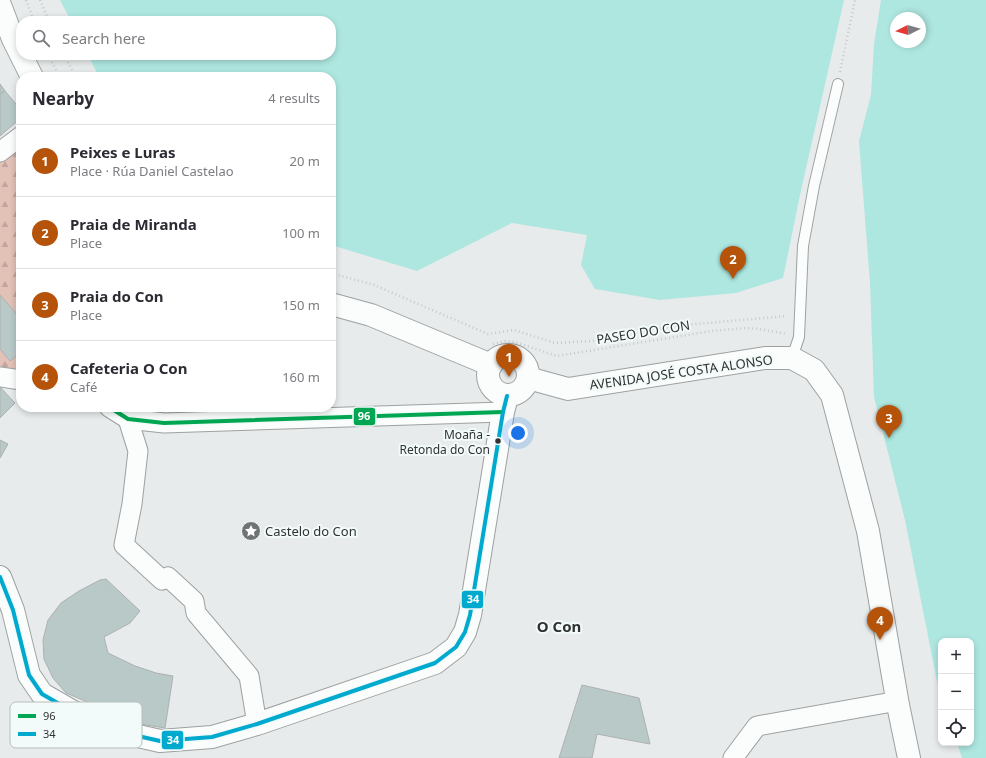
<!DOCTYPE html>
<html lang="en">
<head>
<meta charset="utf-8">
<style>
  body { margin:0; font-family:"Noto Sans",sans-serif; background:#f2f2f3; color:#2b2b33 }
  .controls { position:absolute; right:12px; bottom:12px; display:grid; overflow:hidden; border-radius:8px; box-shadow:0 2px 6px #0003 }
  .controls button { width:36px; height:36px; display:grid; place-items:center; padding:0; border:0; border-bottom:1px solid #e1e1e2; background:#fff; color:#2b2b33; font:20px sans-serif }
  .compass { position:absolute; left:890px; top:12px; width:36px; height:36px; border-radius:50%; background:#fff; box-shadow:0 2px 6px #0003; rotate:265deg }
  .you { position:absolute; left:518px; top:433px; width:14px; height:14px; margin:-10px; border:3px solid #fff; border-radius:50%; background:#1a73e8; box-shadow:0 0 0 6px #1a73e833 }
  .badge { display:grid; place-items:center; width:26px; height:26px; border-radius:50%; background:#b45309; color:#fff; font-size:13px; font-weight:700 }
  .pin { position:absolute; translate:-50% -33px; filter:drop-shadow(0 1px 2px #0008) }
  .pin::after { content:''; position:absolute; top:21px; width:14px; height:12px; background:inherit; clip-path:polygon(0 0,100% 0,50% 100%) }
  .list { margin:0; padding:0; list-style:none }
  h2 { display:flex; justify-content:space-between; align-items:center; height:52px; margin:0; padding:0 16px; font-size:17px }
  h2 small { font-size:13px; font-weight:400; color:#7c7c81 }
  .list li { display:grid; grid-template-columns:26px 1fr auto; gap:12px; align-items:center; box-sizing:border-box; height:72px; padding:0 16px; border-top:1px solid #e1e1e2 }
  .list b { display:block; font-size:15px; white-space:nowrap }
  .list p { margin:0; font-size:13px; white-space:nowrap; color:#7c7c81 }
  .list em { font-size:13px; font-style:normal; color:#7c7c81 }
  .icon { flex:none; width:22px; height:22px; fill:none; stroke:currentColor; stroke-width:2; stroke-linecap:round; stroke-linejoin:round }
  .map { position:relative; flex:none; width:986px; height:758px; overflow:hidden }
  .search { position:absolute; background:#fff; box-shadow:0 2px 6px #0003; left:16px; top:16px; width:320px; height:44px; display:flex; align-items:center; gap:10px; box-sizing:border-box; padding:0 14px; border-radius:16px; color:#7c7c81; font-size:15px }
  .panel { position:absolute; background:#fff; box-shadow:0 2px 6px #0003; left:16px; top:72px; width:320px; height:340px; border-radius:16px }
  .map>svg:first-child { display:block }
  .forest { fill:url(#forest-firs) }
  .water { fill:#aee7e0; fill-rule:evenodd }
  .building { fill:#b8c9c7; stroke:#adb1b0 }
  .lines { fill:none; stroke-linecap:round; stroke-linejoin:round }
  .lane-casing { stroke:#9ea1a1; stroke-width:12 }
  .street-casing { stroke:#9ea1a1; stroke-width:21 }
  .secondary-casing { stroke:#9ea1a1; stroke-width:24 }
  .path { stroke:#c7c9c9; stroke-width:2.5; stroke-dasharray:1 3; stroke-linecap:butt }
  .lane { stroke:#fbfcfc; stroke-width:10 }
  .street { stroke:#fbfcfc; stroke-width:19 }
  .secondary { stroke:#fbfcfc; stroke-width:22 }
  .bus-1-casing { stroke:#f2fbf9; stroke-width:7 }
  .bus-2-casing { stroke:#f2fbf9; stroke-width:7 }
  .bus-1 { stroke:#00a651; stroke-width:4 }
  .bus-2 { stroke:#00a9ce; stroke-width:4 }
  .bus-dot { fill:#303332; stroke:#f2fbf9; stroke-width:1.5 }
  .labels { text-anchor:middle; stroke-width:4; stroke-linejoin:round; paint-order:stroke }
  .bus-label { font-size:12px; fill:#303332; stroke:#f2fbf9; text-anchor:end }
  .street-label { font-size:13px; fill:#303332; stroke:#f2fbf9 }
  .poi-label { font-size:13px; fill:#303332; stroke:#f2fbf9; text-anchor:start }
  .quarter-label { font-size:15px; font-weight:bold; fill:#303332; stroke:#f2fbf9 }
  .key { fill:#f2fbf9; stroke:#b8bfbd; stroke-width:1 }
  .key-label { font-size:11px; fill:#303332 }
  .line-badge { stroke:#f2fbf9; stroke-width:1.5 }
  .badge-label { font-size:11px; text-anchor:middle; font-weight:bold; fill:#fff }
</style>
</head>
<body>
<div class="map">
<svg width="986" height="758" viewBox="0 0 986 758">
  <defs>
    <pattern id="forest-firs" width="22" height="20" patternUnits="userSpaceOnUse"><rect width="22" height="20" fill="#e2c1b7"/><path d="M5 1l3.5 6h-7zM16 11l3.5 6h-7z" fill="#c2a69e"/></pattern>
  </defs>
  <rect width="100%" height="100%" fill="#e7ebeb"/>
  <path class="forest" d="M 21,136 L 21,380 L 0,377 L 0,152 Z"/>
  <g class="water">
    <path d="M 60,0 L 844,0 L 800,195 L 783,278 L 736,293 L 660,300 L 595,289 L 581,265 L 587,235 L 512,223 L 417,271 L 331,245 L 331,77 L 99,77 L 88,55 L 331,55 L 331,21 L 71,21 Z"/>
    <path d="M 881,0 L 986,0 L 986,758 L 962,758 L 957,743 L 971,743 L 971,641 L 941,641 L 941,695 L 938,686 L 905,520 L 874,397 L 870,283 L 859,141 L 871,95 L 874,44 ZM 896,18 L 920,18 L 920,42 L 896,42 Z"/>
  </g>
  <g class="building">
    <path d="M 0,84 L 5,91 L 0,94 Z"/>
    <path d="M 5,91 L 21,110 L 21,118 L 0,136 L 0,94 Z"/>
    <path d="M 0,295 L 21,319 L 21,352 L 10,361 L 0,349 Z"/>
    <path d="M 0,387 L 15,403 L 0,418 Z"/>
    <path d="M 0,440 L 8,444 L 0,458 Z"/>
    <path d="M 106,579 L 140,611 L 130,623 L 104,637 L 108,653 L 135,666 L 156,673 L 173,676 L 165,728 L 140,724 L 66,693 L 53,678 L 44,659 L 43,640 L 48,620 L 61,603 L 79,591 L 100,580 Z"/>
    <path d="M 582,685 L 639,698 L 650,744 L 597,734 L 592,758 L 559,758 Z"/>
  </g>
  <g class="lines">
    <g class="lane-casing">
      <path id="lane" d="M 792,358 L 799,337 L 803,246 L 814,186 L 838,84"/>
    </g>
    <g class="street-casing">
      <g id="street">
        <path d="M 0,152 L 21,136"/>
        <path d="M 0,377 L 21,380"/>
        <path d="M 109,407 L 128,419 L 164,423 L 503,412"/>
        <path d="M 128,419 L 138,451 L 132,504 L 124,545 L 162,580 L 168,577 L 194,601 L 196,613 L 249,676 L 257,724"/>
        <path d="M 733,758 L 757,726 L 898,701"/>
      </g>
    </g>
    <g class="secondary-casing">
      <g id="secondary">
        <path d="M 0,5 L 13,39 L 32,77"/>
        <path d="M 331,304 L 371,315 L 491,365"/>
        <circle cx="508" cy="375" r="20"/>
        <path d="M 528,378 L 568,389 L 765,358 L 792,358 L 814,370 L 832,395 L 868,531 L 898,705 L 909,758"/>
        <path d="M 0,577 L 13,610 L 29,675 L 42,694 L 75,713 L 116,731 L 160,741 L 212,737 L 257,724 L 435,663 L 456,647 L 465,632 L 470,615 L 503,412 L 507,396"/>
      </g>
    </g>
    <g class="path">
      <path d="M 26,0 L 34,21"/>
      <path d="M 40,0 L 49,21"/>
      <path d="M 48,55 L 60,77"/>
      <path d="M 64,55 L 76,77"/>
      <path d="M 840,72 L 855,0"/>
      <path d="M 331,273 L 374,285 L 488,334 L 514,330 L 555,343 L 592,341 L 673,326 L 787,316"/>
      <path d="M 493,344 L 506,341 L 515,342 L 557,356 L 712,331 L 746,328 L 759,329 L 787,334"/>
    </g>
    <use href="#lane" class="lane"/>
    <use href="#street" class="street"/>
    <use href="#secondary" class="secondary"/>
    <g class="bus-1-casing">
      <path id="bus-1" d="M 109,407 L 128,419 L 164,423 L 503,412"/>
    </g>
    <g class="bus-2-casing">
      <path id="bus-2" d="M 0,577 L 13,610 L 29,675 L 42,694 L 75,713 L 116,731 L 160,741 L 212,737 L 257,724 L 435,663 L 456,647 L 465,632 L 470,615 L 503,412 L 507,396"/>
    </g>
    <use href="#bus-1" class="bus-1"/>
    <use href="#bus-2" class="bus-2"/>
  </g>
  <defs>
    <g id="sight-disc" transform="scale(1)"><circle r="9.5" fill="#707373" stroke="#f2fbf9"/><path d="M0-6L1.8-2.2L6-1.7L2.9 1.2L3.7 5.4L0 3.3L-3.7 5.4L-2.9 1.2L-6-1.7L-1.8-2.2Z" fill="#fff"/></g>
  </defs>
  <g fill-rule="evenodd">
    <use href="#sight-disc" x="251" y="531"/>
  </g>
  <circle class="bus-dot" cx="498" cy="441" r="3.5"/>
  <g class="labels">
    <g class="bus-label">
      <text x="490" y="439">Moaña -<tspan x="490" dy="15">Retonda do Con</tspan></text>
    </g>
    <g class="street-label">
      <text transform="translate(643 332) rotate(-9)" y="5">PASEO DO CON</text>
      <text transform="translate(681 372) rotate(-8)" y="5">AVENIDA JOSÉ COSTA ALONSO</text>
    </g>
    <g class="poi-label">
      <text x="265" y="536">Castelo do Con</text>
    </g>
    <g class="quarter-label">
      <text x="559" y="632">O Con</text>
    </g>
  </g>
  <rect x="10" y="702" width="132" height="46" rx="6" class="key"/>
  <rect x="18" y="714" width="18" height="4" fill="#00a651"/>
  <rect x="18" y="732" width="18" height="4" fill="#00a9ce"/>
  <g class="key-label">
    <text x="43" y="720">96</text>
    <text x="43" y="738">34</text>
  </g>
  <g class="line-badge">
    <rect x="353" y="407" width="23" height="19" rx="4" fill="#00a651"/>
    <rect x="461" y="590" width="23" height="19" rx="4" fill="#00a9ce"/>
    <rect x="161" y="730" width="23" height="20" rx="4" fill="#00a9ce"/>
  </g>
  <g class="badge-label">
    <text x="364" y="420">96</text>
    <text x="473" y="603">34</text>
    <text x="173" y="744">34</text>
  </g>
</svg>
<div class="controls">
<button>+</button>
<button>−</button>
<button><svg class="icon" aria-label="locate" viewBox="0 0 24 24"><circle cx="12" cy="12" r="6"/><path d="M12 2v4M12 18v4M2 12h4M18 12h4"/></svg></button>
</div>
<svg class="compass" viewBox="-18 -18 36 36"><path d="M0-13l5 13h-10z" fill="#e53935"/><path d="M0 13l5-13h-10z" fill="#7c7c81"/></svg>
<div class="you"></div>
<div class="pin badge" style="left:509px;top:377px">1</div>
<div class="pin badge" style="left:733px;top:279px">2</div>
<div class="pin badge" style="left:889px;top:438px">3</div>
<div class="pin badge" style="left:880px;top:640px">4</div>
<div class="search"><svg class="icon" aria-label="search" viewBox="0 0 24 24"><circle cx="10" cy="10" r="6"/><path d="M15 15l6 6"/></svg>Search here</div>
<section class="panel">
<h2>Nearby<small>4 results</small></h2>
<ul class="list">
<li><span class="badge">1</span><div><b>Peixes e Luras</b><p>Place · Rúa Daniel Castelao</p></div><em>20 m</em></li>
<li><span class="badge">2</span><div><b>Praia de Miranda</b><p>Place</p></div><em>100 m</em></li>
<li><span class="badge">3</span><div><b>Praia do Con</b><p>Place</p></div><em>150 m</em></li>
<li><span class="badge">4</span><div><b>Cafeteria O Con</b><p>Café</p></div><em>160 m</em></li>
</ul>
</section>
</div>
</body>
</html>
